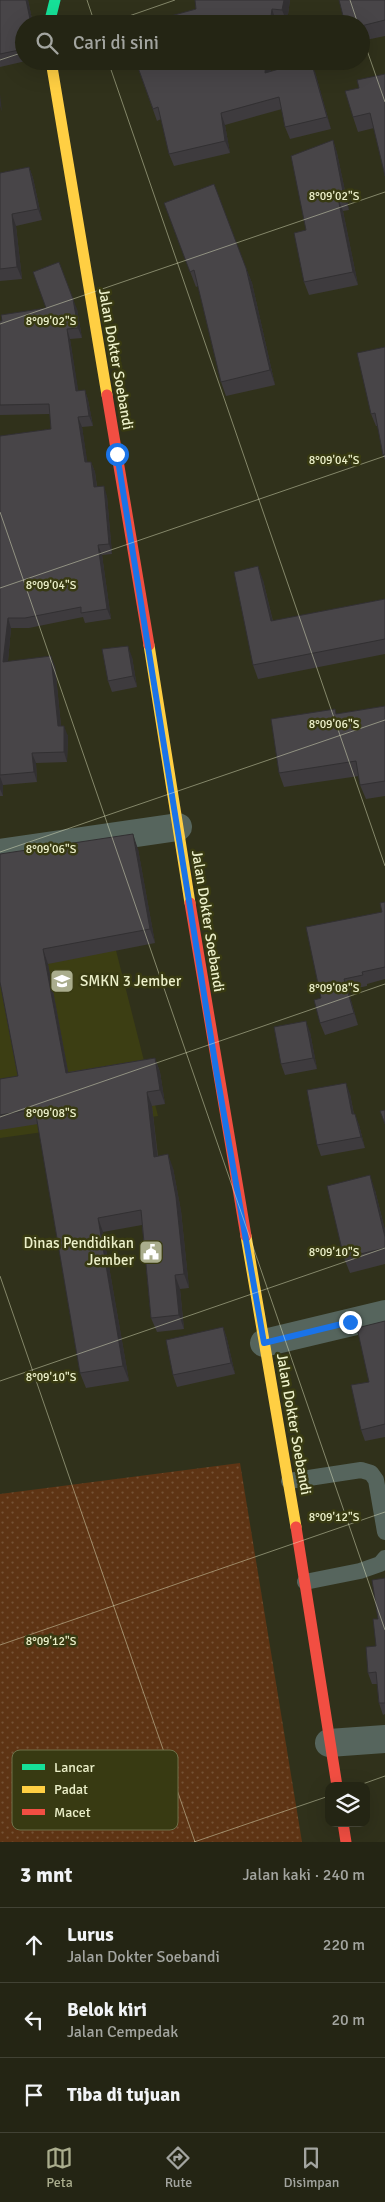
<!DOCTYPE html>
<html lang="id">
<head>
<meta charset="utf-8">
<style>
  body { margin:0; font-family:Signika,sans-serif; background:#2c2d1d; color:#f1f3f6 }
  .controls { position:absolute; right:15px; bottom:15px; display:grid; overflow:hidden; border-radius:10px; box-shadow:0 5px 20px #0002 }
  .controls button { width:45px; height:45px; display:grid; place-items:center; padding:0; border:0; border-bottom:1px solid #414234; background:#242514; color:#f1f3f6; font:25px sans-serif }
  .stop { position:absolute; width:15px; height:15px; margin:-11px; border:4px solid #1a73e8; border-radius:50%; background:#fff }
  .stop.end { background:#1a73e8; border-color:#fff; box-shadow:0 1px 5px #0008 }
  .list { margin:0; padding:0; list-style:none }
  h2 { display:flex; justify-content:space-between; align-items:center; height:65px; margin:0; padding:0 20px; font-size:21px }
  h2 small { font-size:16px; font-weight:400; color:#a3a5a0 }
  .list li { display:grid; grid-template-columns:32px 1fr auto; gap:15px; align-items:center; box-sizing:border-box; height:75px; padding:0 20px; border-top:1px solid #414234 }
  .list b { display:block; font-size:19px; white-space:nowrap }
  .list p { margin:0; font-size:16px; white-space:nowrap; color:#a3a5a0 }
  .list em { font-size:16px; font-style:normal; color:#a3a5a0 }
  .icon { flex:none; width:28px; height:28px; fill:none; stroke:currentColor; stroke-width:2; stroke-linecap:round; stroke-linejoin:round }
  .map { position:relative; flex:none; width:385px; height:1842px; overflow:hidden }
  .search { position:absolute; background:#242514; box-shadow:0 5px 20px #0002; left:15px; right:15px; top:15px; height:55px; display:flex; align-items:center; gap:12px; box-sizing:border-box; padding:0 18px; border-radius:28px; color:#a3a5a0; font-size:19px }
  .sheet { height:290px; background:#242514 }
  nav { display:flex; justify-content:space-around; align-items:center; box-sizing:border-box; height:70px; border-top:1px solid #414234; background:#242514; font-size:14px; color:#a3a5a0 }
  nav a { display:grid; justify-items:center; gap:2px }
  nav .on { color:#aaad8d }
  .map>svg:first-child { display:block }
  .built { fill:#3c3e13 }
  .grass { fill:url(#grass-dots) }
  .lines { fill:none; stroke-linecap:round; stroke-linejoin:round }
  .lane { stroke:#56655d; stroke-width:16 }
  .street { stroke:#56655d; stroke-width:28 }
  .fast { stroke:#16e098; stroke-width:11 }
  .slow { stroke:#ffcf43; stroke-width:11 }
  .jam { stroke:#f24e42; stroke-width:11 }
  .wall { fill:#3e3b3e }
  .shaded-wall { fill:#323032 }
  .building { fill:#484548; stroke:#323032 }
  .route { stroke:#1a73e8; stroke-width:6 }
  .ticks { fill:none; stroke:#ecf0ca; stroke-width:1; stroke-opacity:0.45 }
  .labels { text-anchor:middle; stroke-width:5; stroke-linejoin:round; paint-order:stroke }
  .street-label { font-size:15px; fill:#ecf0ca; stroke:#383a12 }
  .poi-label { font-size:15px; fill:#ecf0ca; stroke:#383a12; text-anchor:start }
  .key { fill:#383a12; stroke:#6e7149; stroke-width:1 }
  .key-label { font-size:14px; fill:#ecf0ca }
  .ticks-label { font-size:12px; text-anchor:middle; fill:#ecf0ca; stroke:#383a12; stroke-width:5; stroke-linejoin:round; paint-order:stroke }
</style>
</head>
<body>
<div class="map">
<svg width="385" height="1842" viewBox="0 0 385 1842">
  <defs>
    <pattern id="grass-dots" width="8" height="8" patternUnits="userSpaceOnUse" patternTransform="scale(1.25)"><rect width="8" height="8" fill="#5e3414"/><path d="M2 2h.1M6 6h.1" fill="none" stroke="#755235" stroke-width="1.8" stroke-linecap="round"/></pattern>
  </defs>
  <rect width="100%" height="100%" fill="#30311b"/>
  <path class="built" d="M 88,840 L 158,1116 L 0,1138 L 0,846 Z"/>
  <path class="grass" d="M 240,1463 L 302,1842 L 0,1842 L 0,1494 Z"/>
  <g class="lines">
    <g class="lane">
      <path d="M 289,1481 L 361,1470 L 371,1473 L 376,1480 L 385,1532"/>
      <path d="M 305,1582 L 360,1571 L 380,1564 L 385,1558"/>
    </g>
    <g class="street">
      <path d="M 0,853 L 178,827"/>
      <path d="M 264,1343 L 385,1314"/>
      <path d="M 329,1743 L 385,1739"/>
    </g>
    <path class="fast" d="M 49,24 L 55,0"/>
    <g class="slow">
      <path d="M 51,61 L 107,395"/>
      <path d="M 149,645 L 190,903"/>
      <path d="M 246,1236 L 296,1527"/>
    </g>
    <g class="jam">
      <path d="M 107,395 L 149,645"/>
      <path d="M 190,903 L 246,1236"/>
      <path d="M 296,1527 L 337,1786"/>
      <path d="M 343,1823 L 346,1842"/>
    </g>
  </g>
  <g class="wall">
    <path d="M 0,0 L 28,0 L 33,24 L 24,24 L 24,61 L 26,61 L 0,67 Z"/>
    <path d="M 195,0 L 290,0 L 287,22 L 276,21 L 276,24 L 146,24 L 196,9 Z"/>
    <path d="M 385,0 L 385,36 L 361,41 L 361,24 Z"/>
    <path d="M 139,61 L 272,61 L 271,71 L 315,72 L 331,129 L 290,139 L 285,127 L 282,109 L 225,125 L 230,153 L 174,166 L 169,154 L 161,119 L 157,121 L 136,62 Z"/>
    <path d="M 385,74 L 374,128 L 358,132 L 353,117 L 359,88 Z"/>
    <path d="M 333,140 L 337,153 L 349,210 L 343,211 L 358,285 L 309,295 L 304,282 L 306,230 Z"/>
    <path d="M 29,167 L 33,178 L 42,220 L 16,226 L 22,279 L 0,281 L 0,173 Z"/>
    <path d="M 164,203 L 246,268 L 252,283 L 275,385 L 226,396 L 221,382 L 198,286 L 196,287 Z"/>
    <path d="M 77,309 L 82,338 L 70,339 L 78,391 L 85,390 L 88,400 L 93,426 L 82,427 L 87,462 L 91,462 L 95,472 L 97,486 L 107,496 L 112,554 L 102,555 L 111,619 L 85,623 L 83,617 L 29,628 L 11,628 L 8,661 L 55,666 L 61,726 L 68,736 L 67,762 L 36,763 L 37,782 L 3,785 L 3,796 L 0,796 L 0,436 L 51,429 L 50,414 L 0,415 L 0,321 Z"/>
    <path d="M 385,347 L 385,460 L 383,455 L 378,426 L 376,426 L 371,414 Z"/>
    <path d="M 263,580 L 273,621 L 385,599 L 385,654 L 258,679 L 253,665 Z"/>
    <path d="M 132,657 L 137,687 L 112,692 L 108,681 Z"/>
    <path d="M 385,706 L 385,796 L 366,799 L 360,785 L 359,776 L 284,787 L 279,773 L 337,714 Z"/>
    <path d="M 138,849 L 155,943 L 48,964 L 68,1072 L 155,1058 L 160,1072 L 165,1104 L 152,1106 L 158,1156 L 173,1168 L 181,1211 L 189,1288 L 180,1289 L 184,1329 L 157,1332 L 151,1318 L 142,1225 L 103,1232 L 129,1381 L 86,1388 L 80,1373 L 38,1124 L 0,1130 L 0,1079 L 18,1076 L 0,982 Z"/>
    <path d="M 385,902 L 385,979 L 367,984 L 367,986 L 348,990 L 358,1025 L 325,1035 L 320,1023 L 321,998 L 382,912 Z"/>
    <path d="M 310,1032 L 317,1069 L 285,1075 L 281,1064 Z"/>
    <path d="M 350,1094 L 354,1114 L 359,1125 L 365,1148 L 321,1156 L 317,1145 Z"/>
    <path d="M 375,1190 L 385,1230 L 385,1264 L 350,1273 L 344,1258 Z"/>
    <path d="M 385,1321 L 385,1437 L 365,1441 L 361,1430 L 369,1382 Z"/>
    <path d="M 223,1327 L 227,1339 L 235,1374 L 177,1387 L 173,1375 Z"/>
    <path d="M 385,1578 L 385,1714 L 383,1715 L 379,1703 L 377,1684 L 372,1684 L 368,1673 L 376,1646 L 378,1619 Z"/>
  </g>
  <g class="shaded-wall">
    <path d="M 26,0 L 28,0 L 33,24 L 31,24 Z"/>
    <path d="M 284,0 L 290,0 L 287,22 L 282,10 Z"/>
    <path d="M 272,9 L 276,21 L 276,24 L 270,24 Z"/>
    <path d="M 266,61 L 272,61 L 269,85 L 265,73 Z"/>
    <path d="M 311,61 L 315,72 L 331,129 L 327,117 Z"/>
    <path d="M 0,94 L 2,112 L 0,106 Z"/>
    <path d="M 221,113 L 225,125 L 230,153 L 225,141 Z"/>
    <path d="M 333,140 L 337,153 L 349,210 L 344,197 Z"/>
    <path d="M 29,167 L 33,178 L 42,220 L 38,209 Z"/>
    <path d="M 338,198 L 343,211 L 358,285 L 353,272 Z"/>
    <path d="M 12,214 L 16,226 L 22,279 L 17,267 Z"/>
    <path d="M 246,268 L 252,283 L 275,385 L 270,370 Z"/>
    <path d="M 73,299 L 77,309 L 82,338 L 78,328 Z"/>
    <path d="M 67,329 L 70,339 L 80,401 L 76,391 Z"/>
    <path d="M 85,390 L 88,400 L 93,426 L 89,416 Z"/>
    <path d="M 78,417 L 82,427 L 89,472 L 85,462 Z"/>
    <path d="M 91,462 L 95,472 L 98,497 L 94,487 Z"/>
    <path d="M 104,486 L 107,496 L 112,554 L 109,544 Z"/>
    <path d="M 98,545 L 102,555 L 111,619 L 107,609 Z"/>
    <path d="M 258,566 L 263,580 L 276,635 L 271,621 Z"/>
    <path d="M 8,618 L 11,628 L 7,672 L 3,662 Z"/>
    <path d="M 128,646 L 132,657 L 137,687 L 133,676 Z"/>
    <path d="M 51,656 L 55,666 L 62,736 L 58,726 Z"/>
    <path d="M 64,726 L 68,736 L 67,762 L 64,752 Z"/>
    <path d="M 32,753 L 36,763 L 37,782 L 34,772 Z"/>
    <path d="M 0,776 L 3,785 L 3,796 L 0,789 Z"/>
    <path d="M 133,834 L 138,849 L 155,943 L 150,929 Z"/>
    <path d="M 43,949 L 48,964 L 71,1087 L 66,1073 Z"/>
    <path d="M 344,979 L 348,990 L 358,1025 L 354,1013 Z"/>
    <path d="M 306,1021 L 310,1032 L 317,1069 L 313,1058 Z"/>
    <path d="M 155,1058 L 160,1072 L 165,1104 L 160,1090 Z"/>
    <path d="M 346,1083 L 350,1094 L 356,1126 L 352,1114 Z"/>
    <path d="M 147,1092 L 152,1106 L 159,1171 L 154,1157 Z"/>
    <path d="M 355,1114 L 359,1125 L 365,1148 L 361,1137 Z"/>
    <path d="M 168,1154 L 173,1168 L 181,1211 L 189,1288 L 184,1274 Z"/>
    <path d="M 370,1175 L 375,1190 L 385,1230 L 385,1237 Z"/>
    <path d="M 98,1218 L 103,1232 L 129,1381 L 123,1366 Z"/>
    <path d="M 175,1275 L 180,1289 L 184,1329 L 179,1315 Z"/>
    <path d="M 223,1327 L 227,1339 L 235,1374 L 231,1363 Z"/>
  </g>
  <g class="building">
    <path d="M 0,0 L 26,0 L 31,24 L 24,24 L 24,49 L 0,54 Z"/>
    <path d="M 195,0 L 284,0 L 282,10 L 272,9 L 270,24 L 146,24 L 145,23 L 196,9 Z"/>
    <path d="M 339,0 L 385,0 L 385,20 L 361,26 L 361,24 L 345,24 Z"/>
    <path d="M 139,61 L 266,61 L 265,73 L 307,61 L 311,61 L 327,117 L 285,127 L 279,97 L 221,113 L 225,141 L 169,154 L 158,107 L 153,109 L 136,62 Z"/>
    <path d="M 385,74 L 385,176 L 370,113 L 353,117 L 345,91 L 359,88 L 357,80 Z"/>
    <path d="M 333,140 L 344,197 L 338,198 L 353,272 L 304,282 L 294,233 L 306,230 L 291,156 Z"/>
    <path d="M 29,167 L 38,209 L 12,214 L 17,267 L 0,269 L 0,173 Z"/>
    <path d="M 214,184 L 246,268 L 270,370 L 221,382 L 194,270 L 190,272 L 164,203 Z"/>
    <path d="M 59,262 L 73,299 L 78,328 L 67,329 L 76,391 L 85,390 L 89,416 L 78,417 L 85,462 L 91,462 L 94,487 L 104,486 L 109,544 L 98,545 L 107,609 L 81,613 L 81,607 L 25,618 L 8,618 L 3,662 L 51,656 L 58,726 L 64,726 L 64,752 L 32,753 L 34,772 L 0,775 L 0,436 L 51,429 L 49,404 L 0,405 L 0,321 L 2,321 L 1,315 L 46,308 L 33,272 Z"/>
    <path d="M 385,347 L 385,454 L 383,455 L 375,413 L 371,414 L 357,353 Z"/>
    <path d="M 258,566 L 271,621 L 385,599 L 385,639 L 253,665 L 234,572 Z"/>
    <path d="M 128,646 L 133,676 L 108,681 L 102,649 Z"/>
    <path d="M 385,706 L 385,781 L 360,785 L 356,761 L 279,773 L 271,719 L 335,709 L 336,714 Z"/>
    <path d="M 133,834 L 150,929 L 43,949 L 66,1073 L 155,1058 L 160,1090 L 147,1092 L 154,1157 L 168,1154 L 176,1197 L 184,1274 L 175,1275 L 179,1315 L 151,1318 L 141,1210 L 98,1218 L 123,1366 L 80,1373 L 35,1109 L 0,1115 L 0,1079 L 18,1076 L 0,982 L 0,854 Z"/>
    <path d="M 385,902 L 385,967 L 362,972 L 363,975 L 344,979 L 354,1013 L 320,1023 L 314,1000 L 321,998 L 306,927 L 382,912 L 380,903 Z"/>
    <path d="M 306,1021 L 313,1058 L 281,1064 L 274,1027 Z"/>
    <path d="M 346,1083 L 352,1114 L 355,1114 L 361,1137 L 317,1145 L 307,1090 Z"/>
    <path d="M 385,1110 L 385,1124 L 380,1111 Z"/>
    <path d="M 370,1175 L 385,1237 L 385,1248 L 344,1258 L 327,1186 Z"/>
    <path d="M 385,1321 L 385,1424 L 361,1430 L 351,1385 L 369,1382 L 357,1328 Z"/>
    <path d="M 223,1327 L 231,1363 L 173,1375 L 166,1340 Z"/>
    <path d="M 385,1578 L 385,1703 L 379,1703 L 376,1672 L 368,1673 L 366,1647 L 376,1646 L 373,1619 L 378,1619 L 372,1580 Z"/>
  </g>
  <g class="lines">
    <path class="route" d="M 117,454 L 217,1075 L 264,1343 L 350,1322"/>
  </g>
  <path class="ticks" d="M 87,0 L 95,24M 350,0 L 358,24M 106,24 L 175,0M 361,33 L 385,102M 0,60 L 24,52M 108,61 L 385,866M 0,324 L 385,192M 0,512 L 385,1630M 0,588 L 385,456M 0,852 L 385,720M 0,1117 L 385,984M 0,1276 L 195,1842M 0,1381 L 385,1248M 0,1645 L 385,1512M 357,1786 L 385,1776M 194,1842 L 329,1796"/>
  <defs>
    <g id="school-square" transform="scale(1.25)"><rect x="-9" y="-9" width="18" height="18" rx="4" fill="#aaad8d" stroke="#383a12"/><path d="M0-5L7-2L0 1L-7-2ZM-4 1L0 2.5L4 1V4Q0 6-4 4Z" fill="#fff"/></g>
    <g id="civic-square" transform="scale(1.25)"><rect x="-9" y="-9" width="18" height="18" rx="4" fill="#aaad8d" stroke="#383a12"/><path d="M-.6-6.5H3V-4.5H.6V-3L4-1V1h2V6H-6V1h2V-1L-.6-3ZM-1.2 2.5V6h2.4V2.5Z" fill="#fff"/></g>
  </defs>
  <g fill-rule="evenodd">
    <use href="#school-square" x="62" y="981"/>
    <use href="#civic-square" x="151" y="1252"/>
  </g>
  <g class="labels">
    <g class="street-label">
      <text transform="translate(116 359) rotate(80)" y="5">Jalan Dokter Soebandi</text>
      <text transform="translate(208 921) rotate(81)" y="5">Jalan Dokter Soebandi</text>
      <text transform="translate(294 1424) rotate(80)" y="5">Jalan Dokter Soebandi</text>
    </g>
    <g class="poi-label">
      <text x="80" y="986">SMKN 3 Jember</text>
      <text x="134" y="1248" text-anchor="end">Dinas Pendidikan<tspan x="134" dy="17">Jember</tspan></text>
    </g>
  </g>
  <rect x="12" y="1750" width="166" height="80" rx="8" class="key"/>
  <rect x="22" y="1764" width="23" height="6" fill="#16e098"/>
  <rect x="22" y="1786" width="23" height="7" fill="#ffcf43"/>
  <rect x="22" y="1809" width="23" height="6" fill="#f24e42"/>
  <g class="key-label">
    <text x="54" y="1772">Lancar</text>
    <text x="54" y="1794">Padat</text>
    <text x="54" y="1817">Macet</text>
  </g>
  <g class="ticks-label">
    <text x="334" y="200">8°09'02"S</text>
    <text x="51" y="325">8°09'02"S</text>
    <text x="334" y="464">8°09'04"S</text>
    <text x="51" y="589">8°09'04"S</text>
    <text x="334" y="728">8°09'06"S</text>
    <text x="51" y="853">8°09'06"S</text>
    <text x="334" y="992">8°09'08"S</text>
    <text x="51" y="1117">8°09'08"S</text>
    <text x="334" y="1256">8°09'10"S</text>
    <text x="51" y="1381">8°09'10"S</text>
    <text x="334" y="1521">8°09'12"S</text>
    <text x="51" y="1645">8°09'12"S</text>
  </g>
</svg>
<div class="controls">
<button><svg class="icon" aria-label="layers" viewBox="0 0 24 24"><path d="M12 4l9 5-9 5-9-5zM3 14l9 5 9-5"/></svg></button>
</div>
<div class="stop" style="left:117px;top:454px"></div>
<div class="stop end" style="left:350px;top:1322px"></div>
<div class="search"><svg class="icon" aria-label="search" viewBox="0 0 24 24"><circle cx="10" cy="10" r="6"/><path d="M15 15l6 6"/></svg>Cari di sini</div>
</div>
<section class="sheet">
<h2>3 mnt<small>Jalan kaki · 240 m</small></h2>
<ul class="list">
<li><svg class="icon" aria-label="ahead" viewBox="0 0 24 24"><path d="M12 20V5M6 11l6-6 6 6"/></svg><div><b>Lurus</b><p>Jalan Dokter Soebandi</p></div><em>220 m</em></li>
<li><svg class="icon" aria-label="left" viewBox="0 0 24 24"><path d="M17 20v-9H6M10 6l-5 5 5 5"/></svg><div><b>Belok kiri</b><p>Jalan Cempedak</p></div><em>20 m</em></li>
<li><svg class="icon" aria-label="arrive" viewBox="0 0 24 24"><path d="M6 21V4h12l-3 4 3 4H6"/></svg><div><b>Tiba di tujuan</b></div></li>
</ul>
</section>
<nav>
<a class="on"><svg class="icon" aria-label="map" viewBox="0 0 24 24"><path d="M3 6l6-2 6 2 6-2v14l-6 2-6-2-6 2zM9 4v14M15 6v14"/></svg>Peta</a>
<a><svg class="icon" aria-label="directions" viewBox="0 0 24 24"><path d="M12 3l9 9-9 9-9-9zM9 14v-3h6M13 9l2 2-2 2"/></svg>Rute</a>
<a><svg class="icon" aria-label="saved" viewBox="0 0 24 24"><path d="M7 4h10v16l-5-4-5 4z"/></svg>Disimpan</a>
</nav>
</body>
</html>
